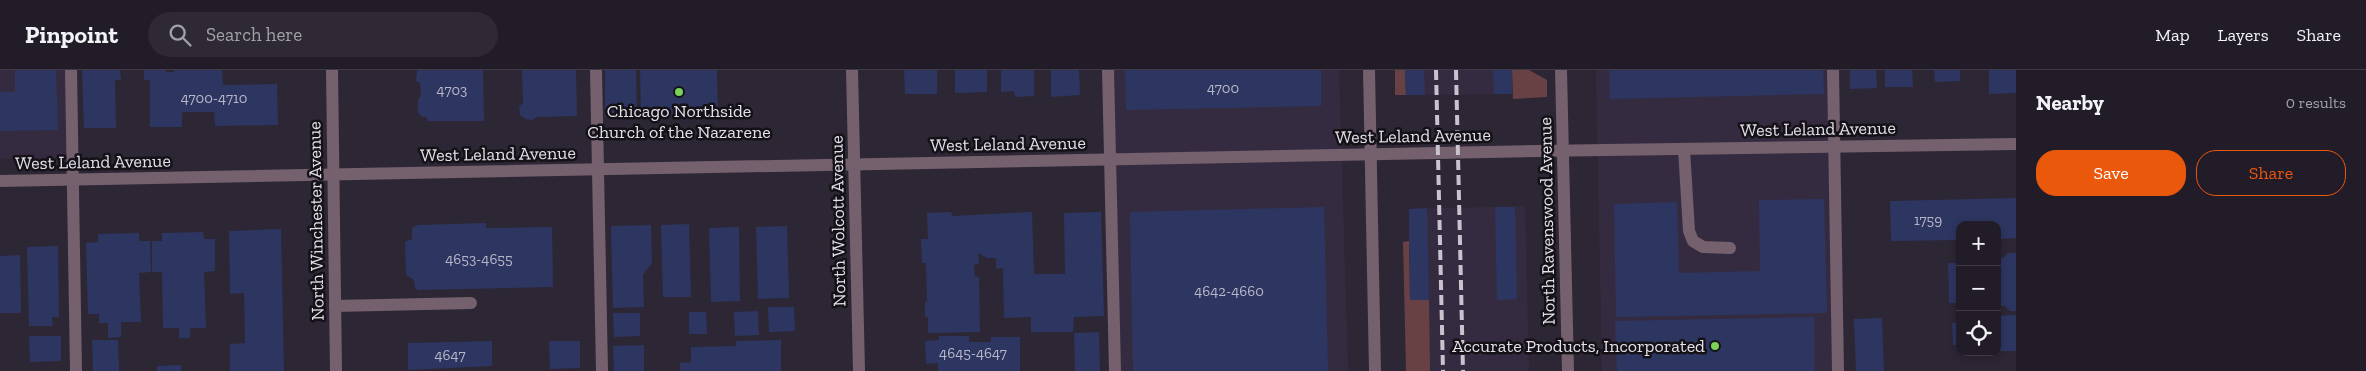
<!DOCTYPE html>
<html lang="en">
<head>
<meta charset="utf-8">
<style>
  body { margin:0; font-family:"Zilla Slab",serif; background:#2e2934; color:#f1f3f6 }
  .controls { position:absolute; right:15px; bottom:15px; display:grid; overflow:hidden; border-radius:10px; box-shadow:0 2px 8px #0003 }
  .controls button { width:45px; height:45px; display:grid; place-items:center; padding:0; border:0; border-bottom:1px solid #3f3a45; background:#221c28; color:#f1f3f6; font:25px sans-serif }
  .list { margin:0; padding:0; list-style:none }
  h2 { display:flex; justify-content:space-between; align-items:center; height:65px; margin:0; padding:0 20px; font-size:21px }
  h2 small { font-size:16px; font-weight:400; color:#a2a1a8 }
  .actions { display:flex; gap:10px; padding:15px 20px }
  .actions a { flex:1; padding:11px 0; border:1px solid #ea580c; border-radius:20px; text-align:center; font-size:18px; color:#ea580c }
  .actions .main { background:#ea580c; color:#fff }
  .icon { flex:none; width:28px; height:28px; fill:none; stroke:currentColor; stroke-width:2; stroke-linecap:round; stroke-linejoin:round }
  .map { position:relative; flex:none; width:2016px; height:301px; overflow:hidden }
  header { display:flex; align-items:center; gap:30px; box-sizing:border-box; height:70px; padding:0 25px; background:#221c28; border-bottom:1px solid #3f3a45 }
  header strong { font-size:24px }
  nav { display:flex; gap:28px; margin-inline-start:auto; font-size:18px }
  .search { width:350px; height:45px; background:#2e2934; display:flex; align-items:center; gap:12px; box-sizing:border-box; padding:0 18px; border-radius:28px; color:#a2a1a8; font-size:19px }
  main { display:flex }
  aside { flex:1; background:#221c28 }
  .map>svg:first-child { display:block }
  .built { fill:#352b40 }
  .green { fill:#684144 }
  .building { fill:#2d3661 }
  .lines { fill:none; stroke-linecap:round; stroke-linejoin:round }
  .minor { stroke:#75606d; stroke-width:12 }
  .rail { stroke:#c8c3ce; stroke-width:4; stroke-dasharray:10 5; stroke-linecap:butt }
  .poi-dot { fill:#79d158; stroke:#141117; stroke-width:2 }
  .labels { text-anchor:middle; stroke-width:5; stroke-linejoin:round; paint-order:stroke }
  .number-label { font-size:15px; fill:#b7b6c8 }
  .poi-label { font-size:18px; fill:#e5e0ea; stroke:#141117 }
  .street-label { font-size:18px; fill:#e5e0ea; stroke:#141117 }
</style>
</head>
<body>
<header>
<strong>Pinpoint</strong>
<div class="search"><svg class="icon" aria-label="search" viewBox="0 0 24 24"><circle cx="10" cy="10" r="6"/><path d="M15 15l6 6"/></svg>Search here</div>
<nav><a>Map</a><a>Layers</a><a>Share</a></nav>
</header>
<main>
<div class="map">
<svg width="2016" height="301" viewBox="0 0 2016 301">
  <rect width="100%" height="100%" fill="#2d2635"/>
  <g class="built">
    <path d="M 0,0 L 70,0 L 73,88 L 0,89 Z"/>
    <path d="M 1105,0 L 1339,0 L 1348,301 L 1113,301 Z"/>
    <path d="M 1405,0 L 1512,0 L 1512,24 L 1406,25 Z"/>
    <path d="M 1596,0 L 1827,0 L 1833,301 L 1602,301 Z"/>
    <path d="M 1525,136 L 1529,301 L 1430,301 L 1410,230 L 1409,139 Z"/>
  </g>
  <g class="green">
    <path d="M 1395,0 L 1405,0 L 1406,25 L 1395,25 Z"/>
    <path d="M 1512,0 L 1529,0 L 1547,10 L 1547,27 L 1513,29 Z"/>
    <path d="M 1409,171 L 1410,229 L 1429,230 L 1430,301 L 1406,301 L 1403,172 Z"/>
  </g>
  <g class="building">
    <path d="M 15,0 L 56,0 L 58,60 L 0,61 L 0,22 L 15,22 Z"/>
    <path d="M 82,0 L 120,0 L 121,10 L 115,10 L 116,58 L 84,58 Z"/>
    <path d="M 144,0 L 166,0 L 166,2 L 174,2 L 174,0 L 222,0 L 223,15 L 277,14 L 278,55 L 215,56 L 214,42 L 182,42 L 182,57 L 150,57 L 150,10 L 144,10 Z"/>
    <path d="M 417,0 L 483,0 L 484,51 L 427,51 L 427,47 L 422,47 L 418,42 L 418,29 L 421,26 L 420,13 L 416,11 Z"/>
    <path d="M 522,0 L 576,0 L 577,46 L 537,47 L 532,50 L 526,49 L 520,45 L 519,37 L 523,33 Z"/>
    <path d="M 605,0 L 636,0 L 637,47 L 605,47 Z"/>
    <path d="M 640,0 L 717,0 L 718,45 L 641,46 Z"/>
    <path d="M 904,0 L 937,0 L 937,24 L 905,24 Z"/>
    <path d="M 955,0 L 987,0 L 987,22 L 955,23 Z"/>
    <path d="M 1001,0 L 1034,0 L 1034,26 L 1015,27 L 1014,21 L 1001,22 Z"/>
    <path d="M 1051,0 L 1079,0 L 1080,25 L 1051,27 Z"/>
    <path d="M 1125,0 L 1321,0 L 1321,36 L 1126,40 Z"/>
    <path d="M 1405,0 L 1424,0 L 1425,25 L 1406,25 Z"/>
    <path d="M 1493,0 L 1512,0 L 1512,24 L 1494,24 Z"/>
    <path d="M 1609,0 L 1823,0 L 1824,24 L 1610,29 Z"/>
    <path d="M 1850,0 L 1876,0 L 1877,18 L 1850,19 Z"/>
    <path d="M 1885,0 L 1912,0 L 1913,17 L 1885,17 Z"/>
    <path d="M 1934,0 L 1960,0 L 1960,11 L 1935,12 Z"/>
    <path d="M 1989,0 L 2016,0 L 2016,23 L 1989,24 Z"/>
    <path d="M 2016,128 L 2016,168 L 1997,169 L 1997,155 L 1960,155 L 1960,170 L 1891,171 L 1890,131 Z"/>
    <path d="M 1824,129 L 1827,243 L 1616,247 L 1614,134 L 1677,132 L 1679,203 L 1760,201 L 1759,130 Z"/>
    <path d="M 1324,137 L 1328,301 L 1133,301 L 1130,142 Z"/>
    <path d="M 1495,137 L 1515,137 L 1517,229 L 1497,230 Z"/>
    <path d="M 1427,138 L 1429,230 L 1410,230 L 1409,139 Z"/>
    <path d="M 951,142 L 952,146 L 1032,142 L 1034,204 L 1065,204 L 1064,143 L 1101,142 L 1104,246 L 1074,247 L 1073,262 L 1031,262 L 1031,247 L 1004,248 L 1003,198 L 996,199 L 996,188 L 987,188 L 978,183 L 979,194 L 974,195 L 975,207 L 979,207 L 980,262 L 928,263 L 928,247 L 925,247 L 925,232 L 927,232 L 926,193 L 922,193 L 921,169 L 928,169 L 927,143 Z"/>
    <path d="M 486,153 L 486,158 L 552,157 L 553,217 L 418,220 L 415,218 L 414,210 L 406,205 L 405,172 L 412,169 L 412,158 L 418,155 Z"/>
    <path d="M 689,154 L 691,227 L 663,227 L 661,155 Z"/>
    <path d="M 651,155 L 652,193 L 643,205 L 644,237 L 613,238 L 611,156 Z"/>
    <path d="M 787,156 L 789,228 L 758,229 L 756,157 Z"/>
    <path d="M 739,157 L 740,231 L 711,232 L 709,158 Z"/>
    <path d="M 281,159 L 284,301 L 230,301 L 230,274 L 245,273 L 244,223 L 230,224 L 229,161 Z"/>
    <path d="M 203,162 L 204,169 L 215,169 L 215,201 L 204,202 L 206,258 L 190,258 L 190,268 L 179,268 L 179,258 L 163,258 L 162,202 L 152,202 L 152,171 L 162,171 L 162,163 Z"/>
    <path d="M 139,163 L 139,171 L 150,171 L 151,202 L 139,203 L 141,252 L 121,252 L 121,267 L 108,268 L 108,253 L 99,253 L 99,244 L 88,244 L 86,173 L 98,172 L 98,164 Z"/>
    <path d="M 58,176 L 59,247 L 52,247 L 53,256 L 29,256 L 27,177 Z"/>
    <path d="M 2008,183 L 2016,183 L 2016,241 L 2010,241 L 2005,236 L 1997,236 L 1997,188 L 2003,188 Z"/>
    <path d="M 20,185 L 21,243 L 0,243 L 0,186 Z"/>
    <path d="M 1957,185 L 1960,185 L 1960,233 L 1949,233 L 1948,193 L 1957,193 Z"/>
    <path d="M 768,237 L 794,237 L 795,261 L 769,262 Z"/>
    <path d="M 758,241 L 759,265 L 735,266 L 734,242 Z"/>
    <path d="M 689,242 L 706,242 L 707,264 L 689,264 Z"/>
    <path d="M 613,243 L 640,243 L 640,266 L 614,267 Z"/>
    <path d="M 2016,245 L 2016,281 L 1997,281 L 1997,246 Z"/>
    <path d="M 1814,247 L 1815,301 L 1617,301 L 1615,251 Z"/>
    <path d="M 1882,248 L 1884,301 L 1856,301 L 1854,249 Z"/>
    <path d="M 1952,253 L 1960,253 L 1960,275 L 1953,275 Z"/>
    <path d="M 1099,262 L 1100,301 L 1075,301 L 1074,263 Z"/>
    <path d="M 29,266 L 61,266 L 61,291 L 30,292 Z"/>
    <path d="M 939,266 L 969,266 L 969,272 L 991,272 L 991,267 L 1020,267 L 1020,301 L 938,301 L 938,293 L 926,294 L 925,271 L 939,270 Z"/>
    <path d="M 92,270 L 118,270 L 119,301 L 93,301 Z"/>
    <path d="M 781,270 L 781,301 L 680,301 L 680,293 L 691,292 L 691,277 L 736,276 L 736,271 Z"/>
    <path d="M 492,271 L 492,296 L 408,300 L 408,273 Z"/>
    <path d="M 549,271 L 580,271 L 580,298 L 550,299 Z"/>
    <path d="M 644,275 L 644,301 L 614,301 L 613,276 Z"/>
    <path d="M 181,295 L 181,301 L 157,301 L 157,296 Z"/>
  </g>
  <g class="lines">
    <g class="minor">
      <path d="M 71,0 L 76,301"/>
      <path d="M 332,0 L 336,301"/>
      <path d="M 596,0 L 602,301"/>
      <path d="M 852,0 L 859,301"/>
      <path d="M 1108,0 L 1115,301"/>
      <path d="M 1369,0 L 1375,301"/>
      <path d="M 1561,0 L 1568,301"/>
      <path d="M 1833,0 L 1838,301"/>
      <path d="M 1684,79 L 1689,161 L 1693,171 L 1703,177 L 1730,178"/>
      <path d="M 0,111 L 1537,81 L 2016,74"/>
      <path d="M 335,236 L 471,233"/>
    </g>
    <g class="rail">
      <path d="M 1436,0 L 1443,301"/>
      <path d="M 1456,0 L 1463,301"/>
    </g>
  </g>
  <g class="poi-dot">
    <circle cx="679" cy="22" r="5"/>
    <circle cx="1715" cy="276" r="5"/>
  </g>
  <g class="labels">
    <g class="number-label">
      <text x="1223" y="23">4700</text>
      <text x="452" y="25">4703</text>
      <text x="214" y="33">4700-4710</text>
      <text x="1928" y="155">1759</text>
      <text x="479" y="194">4653-4655</text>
      <text x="1229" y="226">4642-4660</text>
      <text x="973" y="288">4645-4647</text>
      <text x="450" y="290">4647</text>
    </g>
    <g class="poi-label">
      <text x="679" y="47">Chicago Northside<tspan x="679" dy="21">Church of the Nazarene</tspan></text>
      <text x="1705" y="282" text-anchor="end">Accurate Products, Incorporated</text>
    </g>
    <g class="street-label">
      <text transform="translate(1818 59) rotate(-1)" y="6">West Leland Avenue</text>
      <text transform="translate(1413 66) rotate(-1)" y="6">West Leland Avenue</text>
      <text transform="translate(1008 74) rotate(-1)" y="6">West Leland Avenue</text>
      <text transform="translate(498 84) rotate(-1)" y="6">West Leland Avenue</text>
      <text transform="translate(93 92) rotate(-1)" y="6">West Leland Avenue</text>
      <text transform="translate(316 151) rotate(-91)" y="6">North Winchester Avenue</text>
      <text transform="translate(838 151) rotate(-91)" y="6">North Wolcott Avenue</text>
      <text transform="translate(1547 151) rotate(-91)" y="6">North Ravenswood Avenue</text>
    </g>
  </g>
</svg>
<div class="controls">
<button>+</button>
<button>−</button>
<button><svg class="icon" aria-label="locate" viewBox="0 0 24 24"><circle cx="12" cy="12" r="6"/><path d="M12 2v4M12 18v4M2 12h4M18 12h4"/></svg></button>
</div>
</div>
<aside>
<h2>Nearby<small>0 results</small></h2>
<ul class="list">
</ul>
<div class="actions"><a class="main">Save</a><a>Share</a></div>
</aside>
</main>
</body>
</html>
